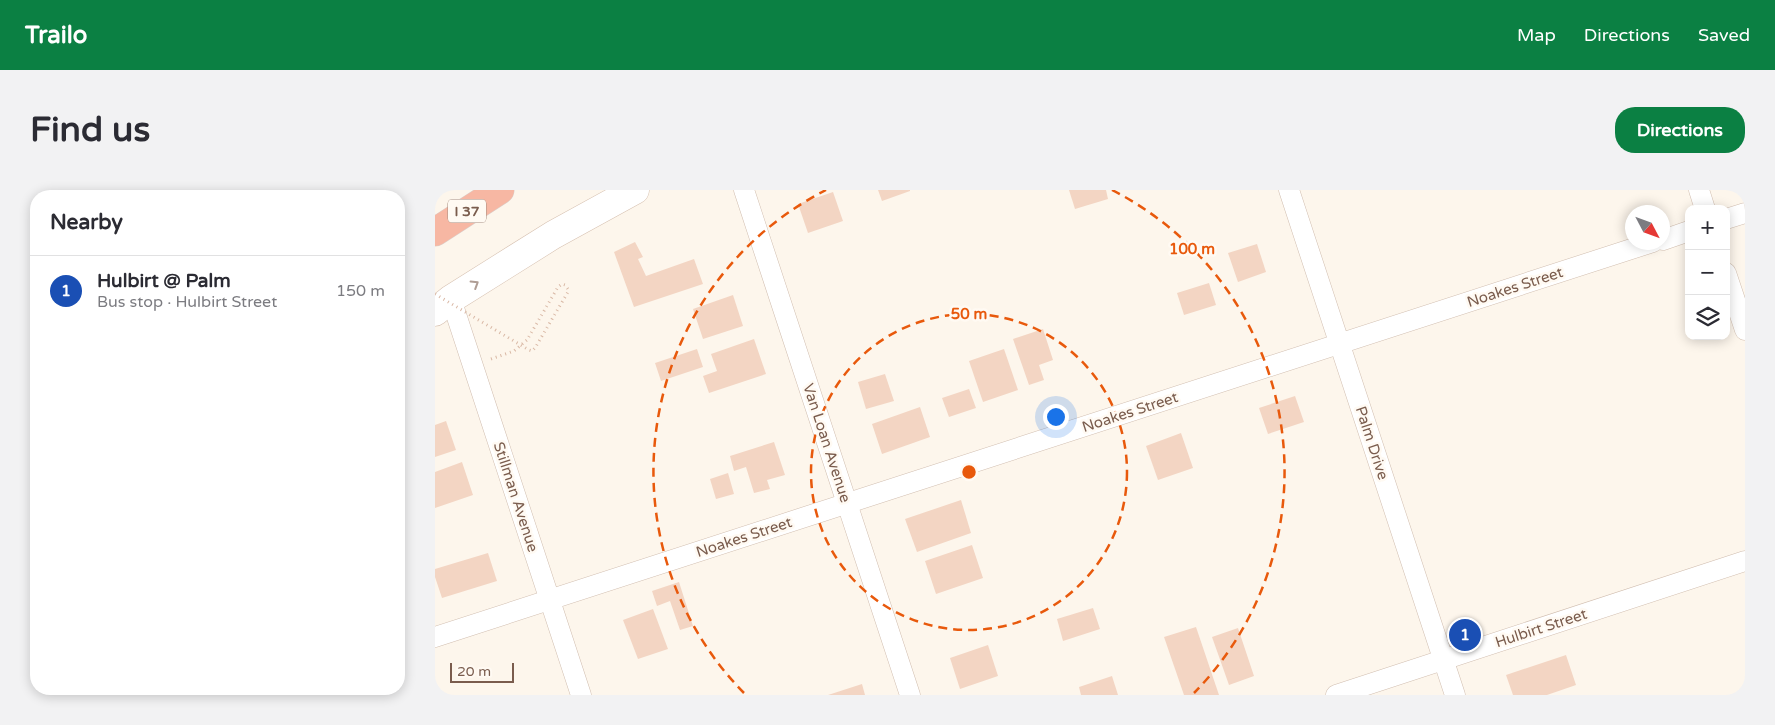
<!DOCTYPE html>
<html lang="en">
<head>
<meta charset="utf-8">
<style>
  body { margin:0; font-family:"Varela Round",sans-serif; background:#f2f2f3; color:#2b2b33 }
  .controls { position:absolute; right:15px; top:15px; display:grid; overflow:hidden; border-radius:10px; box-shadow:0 2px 12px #0003 }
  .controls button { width:45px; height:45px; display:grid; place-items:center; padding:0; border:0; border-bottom:1px solid #e1e1e2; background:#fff; color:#2b2b33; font:25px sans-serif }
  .compass { position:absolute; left:1190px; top:15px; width:45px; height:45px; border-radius:50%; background:#fff; box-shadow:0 2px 12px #0003; rotate:131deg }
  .scale { position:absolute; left:15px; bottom:12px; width:64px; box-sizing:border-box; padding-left:5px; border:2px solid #7a5c4d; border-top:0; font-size:14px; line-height:18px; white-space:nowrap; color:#7a5c4d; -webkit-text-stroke:4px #fffaf3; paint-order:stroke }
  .you { position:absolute; left:620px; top:226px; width:18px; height:18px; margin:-12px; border:4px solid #fff; border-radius:50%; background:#1a73e8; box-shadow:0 0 0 8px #1a73e833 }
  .badge { display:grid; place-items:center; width:32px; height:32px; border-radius:50%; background:#0b8043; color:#fff; font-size:16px; font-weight:700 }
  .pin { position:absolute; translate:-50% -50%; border:2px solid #fff; box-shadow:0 1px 5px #0006 }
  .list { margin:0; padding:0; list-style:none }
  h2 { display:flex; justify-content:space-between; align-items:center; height:65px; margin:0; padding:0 20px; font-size:21px }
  h2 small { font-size:16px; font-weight:400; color:#7c7c81 }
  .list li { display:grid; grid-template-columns:32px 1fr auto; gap:15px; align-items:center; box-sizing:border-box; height:70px; padding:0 20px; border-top:1px solid #e1e1e2 }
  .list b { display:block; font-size:19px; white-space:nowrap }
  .list p { margin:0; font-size:16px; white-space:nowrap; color:#7c7c81 }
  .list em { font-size:16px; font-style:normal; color:#7c7c81 }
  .icon { flex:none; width:28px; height:28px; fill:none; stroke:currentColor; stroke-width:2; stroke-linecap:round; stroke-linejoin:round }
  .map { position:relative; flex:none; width:1310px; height:505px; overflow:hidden; border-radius:20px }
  header { display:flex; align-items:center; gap:30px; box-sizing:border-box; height:70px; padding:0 25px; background:#0b8043; color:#fff }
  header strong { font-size:24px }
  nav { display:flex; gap:28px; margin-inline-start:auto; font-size:18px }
  .intro { display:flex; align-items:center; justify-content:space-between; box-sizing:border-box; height:120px; padding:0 30px }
  h1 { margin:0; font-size:35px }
  .button { padding:12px 22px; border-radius:20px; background:#0b8043; color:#fff; font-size:18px; font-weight:700 }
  main { display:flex; gap:30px; padding:0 30px }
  aside { flex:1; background:#fff; border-radius:20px; box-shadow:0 2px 12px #0003 }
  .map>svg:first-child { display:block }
  .building { fill:#f3d5c3 }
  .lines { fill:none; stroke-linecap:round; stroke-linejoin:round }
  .street-casing { stroke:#d1beb0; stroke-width:21 }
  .secondary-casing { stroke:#d6c0b0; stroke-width:29 }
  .highway-casing { stroke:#dad1cd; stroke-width:29 }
  .path { stroke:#d9b8a5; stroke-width:3; stroke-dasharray:1 4; stroke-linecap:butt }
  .street { stroke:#fff; stroke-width:20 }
  .secondary { stroke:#fff; stroke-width:28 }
  .highway { stroke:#f7b7a3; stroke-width:28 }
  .path-bridge { stroke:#d9b8a5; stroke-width:3; stroke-dasharray:1 4; stroke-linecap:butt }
  .oneway { stroke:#af9d94 }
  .ring { fill:none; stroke:#e8590c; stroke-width:2.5; stroke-dasharray:9 6 }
  .labels { text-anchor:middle; stroke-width:5; stroke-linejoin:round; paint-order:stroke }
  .shield { fill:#fffaf3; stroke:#a28b7f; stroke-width:1 }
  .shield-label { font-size:14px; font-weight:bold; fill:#7a5c4d }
  .street-label { font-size:15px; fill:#7a5c4d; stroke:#fffaf3 }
  .centre { fill:#e8590c; stroke:#fffaf3; stroke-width:2.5 }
  .ring-label { font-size:15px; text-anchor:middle; font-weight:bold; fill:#e8590c; stroke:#fffaf3; stroke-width:5; stroke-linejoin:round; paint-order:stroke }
</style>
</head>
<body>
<header>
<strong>Trailo</strong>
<nav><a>Map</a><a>Directions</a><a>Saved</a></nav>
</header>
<div class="intro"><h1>Find us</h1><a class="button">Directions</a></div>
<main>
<aside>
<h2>Nearby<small></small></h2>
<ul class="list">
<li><span class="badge" style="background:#1a4fb4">1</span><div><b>Hulbirt @ Palm</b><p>Bus stop · Hulbirt Street</p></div><em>150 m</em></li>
</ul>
</aside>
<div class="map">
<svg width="1310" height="505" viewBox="0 0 1310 505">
  <rect width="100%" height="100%" fill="#fdf6ec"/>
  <g class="building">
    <path d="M 443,0 L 475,0 L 475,1 L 447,11 Z"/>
    <path d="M 634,0 L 671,0 L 673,9 L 640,19 Z"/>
    <path d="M 398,2 L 408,31 L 373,43 L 363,14 Z"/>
    <path d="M 200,52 L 208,67 L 203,69 L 211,86 L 259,69 L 268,94 L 199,117 L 179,62 Z"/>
    <path d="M 822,54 L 831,82 L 803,92 L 793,63 Z"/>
    <path d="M 774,93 L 781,115 L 749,125 L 742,103 Z"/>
    <path d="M 298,105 L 308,136 L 268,149 L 258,119 Z"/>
    <path d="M 608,139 L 618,170 L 604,175 L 609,190 L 594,195 L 578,149 Z"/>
    <path d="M 319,149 L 331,184 L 274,203 L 268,186 L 282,181 L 276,164 Z"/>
    <path d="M 262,159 L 268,177 L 226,191 L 220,173 Z"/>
    <path d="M 569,159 L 583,200 L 548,212 L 534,171 Z"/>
    <path d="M 450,184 L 459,211 L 431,219 L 423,192 Z"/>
    <path d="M 534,199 L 541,218 L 514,227 L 507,208 Z"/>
    <path d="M 860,206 L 869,232 L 833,244 L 824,218 Z"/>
    <path d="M 485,217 L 495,247 L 447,264 L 437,234 Z"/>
    <path d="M 11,231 L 21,260 L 0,267 L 0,235 Z"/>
    <path d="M 746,243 L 758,278 L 723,290 L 711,256 Z"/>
    <path d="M 339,252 L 350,285 L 332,290 L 335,299 L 319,303 L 311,277 L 299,281 L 295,266 Z"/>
    <path d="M 27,272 L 38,305 L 0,318 L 0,282 Z"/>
    <path d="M 293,283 L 299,304 L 281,309 L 275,289 Z"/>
    <path d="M 526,310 L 536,343 L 482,362 L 470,329 Z"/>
    <path d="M 537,355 L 548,388 L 501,404 L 490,371 Z"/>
    <path d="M 53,363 L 62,391 L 7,408 L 0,387 L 0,379 Z"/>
    <path d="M 244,392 L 258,436 L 245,440 L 235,411 L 222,416 L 217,401 Z"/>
    <path d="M 658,418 L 665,439 L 628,451 L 622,429 Z"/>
    <path d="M 218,419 L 233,459 L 203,469 L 188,430 Z"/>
    <path d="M 761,437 L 784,505 L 749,505 L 729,447 Z"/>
    <path d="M 803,438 L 819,486 L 794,495 L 777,447 Z"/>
    <path d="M 553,455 L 563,486 L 525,499 L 515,468 Z"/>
    <path d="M 1131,465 L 1141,495 L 1112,505 L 1078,505 L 1071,485 Z"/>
    <path d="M 677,486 L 683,505 L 646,505 L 644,497 Z"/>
    <path d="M 427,494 L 430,505 L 393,505 Z"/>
  </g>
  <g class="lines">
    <g class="street-casing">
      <g id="street">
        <path d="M 309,0 L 475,505"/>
        <path d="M 854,0 L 1020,505"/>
        <path d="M 1264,0 L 1270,19"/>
        <path d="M 1291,29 L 1310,23"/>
        <path d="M 1228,50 L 1254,41"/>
        <path d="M 1291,83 L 1310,140"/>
        <path d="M 16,109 L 146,505"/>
        <path d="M 0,447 L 1218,52"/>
        <path d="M 901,505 L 1310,371"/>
      </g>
    </g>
    <g class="secondary-casing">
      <path id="secondary" d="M 0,122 L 16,109 L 118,45 L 200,0"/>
    </g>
    <g class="highway-casing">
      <path id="highway" d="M 0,42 L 65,0"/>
    </g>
    <path class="path" d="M 56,169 L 79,161 L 92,150"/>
    <use href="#street" class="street"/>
    <use href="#secondary" class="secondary"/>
    <use href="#highway" class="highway"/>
    <path class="path-bridge" d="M 0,104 L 94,160 L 97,161 L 100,158 L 133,102 L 133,99 L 130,95 L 127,94 L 123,97 L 92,150"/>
  </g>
  <defs><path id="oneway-chevron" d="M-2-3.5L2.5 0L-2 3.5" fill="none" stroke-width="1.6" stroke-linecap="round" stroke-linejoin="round" transform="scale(1.25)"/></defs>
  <use class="oneway" href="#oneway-chevron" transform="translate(40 94) rotate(-32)"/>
  <g class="ring">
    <circle cx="534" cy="282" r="158"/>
    <path d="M309 503A316 316 0 0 1 391 0M677 0A316 316 0 0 1 759 503"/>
  </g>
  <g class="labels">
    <rect class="shield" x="13" y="9.5" width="38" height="23" rx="4"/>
    <g class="shield-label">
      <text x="32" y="26">I 37</text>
    </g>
    <g class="street-label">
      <text transform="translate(1080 97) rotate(-18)" y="5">Noakes Street</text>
      <text transform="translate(695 222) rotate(-18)" y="5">Noakes Street</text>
      <text transform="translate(392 253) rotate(72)" y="5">Van Loan Avenue</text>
      <text transform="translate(937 253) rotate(72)" y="5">Palm Drive</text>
      <text transform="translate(81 307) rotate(72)" y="5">Stillman Avenue</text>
      <text transform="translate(309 347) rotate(-18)" y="5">Noakes Street</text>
      <text transform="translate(1106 438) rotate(-18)" y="5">Hulbirt Street</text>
    </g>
  </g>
  <circle cx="534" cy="282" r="8" class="centre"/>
  <g class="ring-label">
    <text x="757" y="64">100 m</text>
    <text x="534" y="129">50 m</text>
  </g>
</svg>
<div class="controls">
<button>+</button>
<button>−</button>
<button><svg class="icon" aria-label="layers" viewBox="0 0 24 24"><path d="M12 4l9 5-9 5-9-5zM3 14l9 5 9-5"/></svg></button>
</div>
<svg class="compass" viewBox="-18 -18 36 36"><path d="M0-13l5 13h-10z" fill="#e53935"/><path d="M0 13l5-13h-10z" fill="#7c7c81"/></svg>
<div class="scale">20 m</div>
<div class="you"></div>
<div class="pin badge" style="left:1030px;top:445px;background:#1a4fb4">1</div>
</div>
</main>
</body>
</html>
